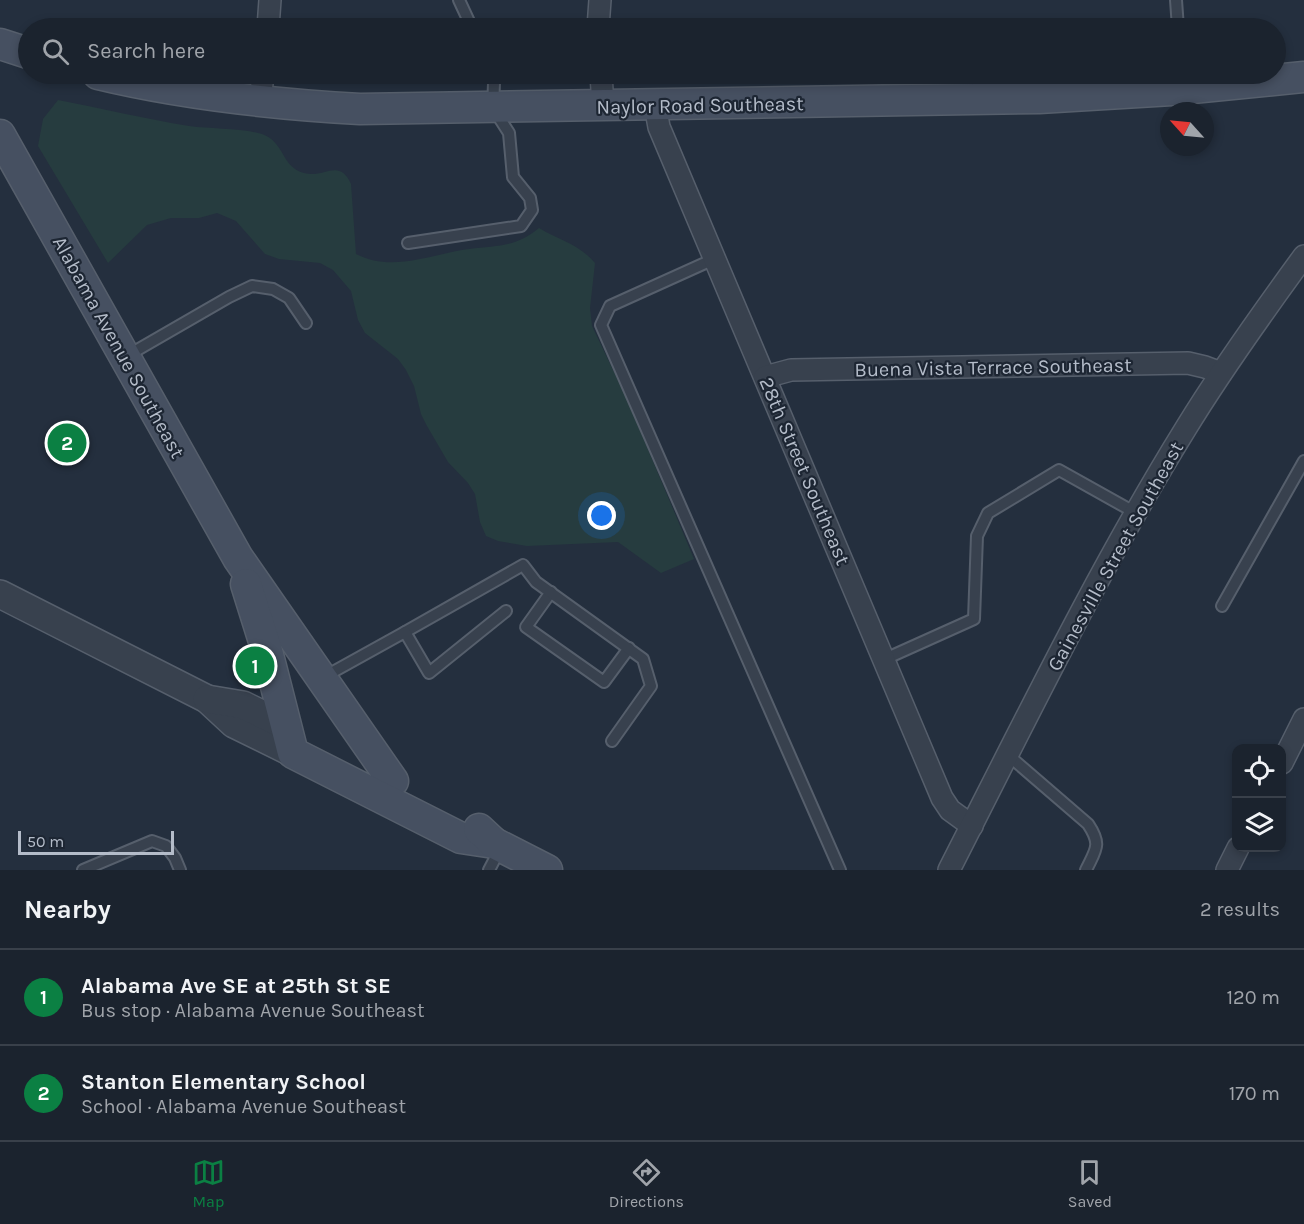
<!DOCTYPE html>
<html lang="en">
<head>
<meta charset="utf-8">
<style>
  body { margin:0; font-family:Karla,sans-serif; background:#242b36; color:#f1f3f6 }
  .controls { position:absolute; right:18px; bottom:18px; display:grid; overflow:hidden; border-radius:12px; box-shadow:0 3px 9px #0003 }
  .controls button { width:54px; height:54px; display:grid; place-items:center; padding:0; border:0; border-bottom:2px solid #39404a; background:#1b232e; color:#f1f3f6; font:30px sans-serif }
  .compass { position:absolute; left:1160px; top:102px; width:54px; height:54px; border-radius:50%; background:#1b232e; box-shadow:0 3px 9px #0003; rotate:297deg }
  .scale { position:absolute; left:18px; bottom:15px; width:156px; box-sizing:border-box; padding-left:6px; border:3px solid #b4bcc9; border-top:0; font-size:16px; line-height:21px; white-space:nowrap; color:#b4bcc9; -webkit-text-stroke:4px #1d2633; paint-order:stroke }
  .you { position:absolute; left:602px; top:516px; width:21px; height:21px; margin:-15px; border:4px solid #fff; border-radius:50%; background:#1a73e8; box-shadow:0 0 0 9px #1a73e833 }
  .badge { display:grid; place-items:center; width:39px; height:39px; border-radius:50%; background:#0b8043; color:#fff; font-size:20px; font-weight:700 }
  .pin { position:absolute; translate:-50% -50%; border:3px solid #fff; box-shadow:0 2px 6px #0006 }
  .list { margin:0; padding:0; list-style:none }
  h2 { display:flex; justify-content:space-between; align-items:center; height:78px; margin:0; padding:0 24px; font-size:26px }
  h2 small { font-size:20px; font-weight:400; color:#a0a4aa }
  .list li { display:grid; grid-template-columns:39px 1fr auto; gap:18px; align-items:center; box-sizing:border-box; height:96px; padding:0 24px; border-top:2px solid #39404a }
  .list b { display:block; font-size:22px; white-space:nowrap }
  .list p { margin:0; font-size:20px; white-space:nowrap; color:#a0a4aa }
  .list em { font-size:20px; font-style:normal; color:#a0a4aa }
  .icon { flex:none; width:33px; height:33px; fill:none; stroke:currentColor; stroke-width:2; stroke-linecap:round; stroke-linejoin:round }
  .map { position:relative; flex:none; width:1304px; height:870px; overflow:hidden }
  .search { position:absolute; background:#1b232e; box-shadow:0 3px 9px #0003; left:18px; right:18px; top:18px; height:66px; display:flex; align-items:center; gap:15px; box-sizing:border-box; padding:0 21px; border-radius:33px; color:#a0a4aa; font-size:22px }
  .sheet { height:270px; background:#1b232e }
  nav { display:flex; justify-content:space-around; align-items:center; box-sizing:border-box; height:84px; border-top:2px solid #39404a; background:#1b232e; font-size:16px; color:#a0a4aa }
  nav a { display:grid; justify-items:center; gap:3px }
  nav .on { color:#0b8043 }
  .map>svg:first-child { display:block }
  .green { fill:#263c3f }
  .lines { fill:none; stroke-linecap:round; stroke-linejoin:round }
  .service-casing { stroke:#565f6c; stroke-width:14 }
  .minor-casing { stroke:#565f6c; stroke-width:24 }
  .tertiary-casing { stroke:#565f6c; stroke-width:30 }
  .secondary-casing { stroke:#565f6c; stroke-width:33 }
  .service { stroke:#38414e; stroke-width:10 }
  .minor { stroke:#38414e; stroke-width:21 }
  .tertiary { stroke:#38414e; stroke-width:27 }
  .secondary { stroke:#465061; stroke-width:30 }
  .labels { text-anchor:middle; stroke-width:4.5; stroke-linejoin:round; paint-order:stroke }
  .street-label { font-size:20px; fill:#b4bcc9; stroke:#1d2633 }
</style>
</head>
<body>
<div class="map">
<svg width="1304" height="870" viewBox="0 0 1304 870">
  <rect width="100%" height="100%" fill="#242f3e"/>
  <path class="green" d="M 58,100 C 101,108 145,119 189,126 C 211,129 241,128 262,134 C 285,142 281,167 304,173 C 324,179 339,157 351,184 L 356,254 C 392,273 432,254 469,249 C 497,245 515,248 539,228 C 559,240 579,244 595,263 L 590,308 L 592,326 L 626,397 L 694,559 L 661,573 L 618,542 L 527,546 L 498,541 L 486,536 L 480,522 L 475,494 L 468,483 L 448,462 L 427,426 L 421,414 L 414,386 L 406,370 L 398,359 L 365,333 L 358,320 L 351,291 L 333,270 L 320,263 L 279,259 L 265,254 L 236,221 L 217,213 L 199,218 L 171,218 L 147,225 L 108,263 L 38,146 L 43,119 Z"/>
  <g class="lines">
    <g class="service-casing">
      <g id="service">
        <path d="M 459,0 L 472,28"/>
        <path d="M 1176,0 L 1178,28"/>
        <path d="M 408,243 L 521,226 L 532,210 L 530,198 L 513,177 L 509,133 L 493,108 L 494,83 L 491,74"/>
        <path d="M 714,259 L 610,306 L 601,325 L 840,870"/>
        <path d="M 125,357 L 229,297 L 252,286 L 273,289 L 289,298 L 306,323"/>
        <path d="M 551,592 L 526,627 L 604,682 L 629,648"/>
        <path d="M 1222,606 L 1304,461"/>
        <path d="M 405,632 L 523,565 L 536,582 L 643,659 L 651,686 L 612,741"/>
        <path d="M 885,659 L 974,619 L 977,536 L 988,513 L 1059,470 L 1136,513"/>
        <path d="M 322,678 L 405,632 L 429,673 L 506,611"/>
        <path d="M 1008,755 L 1088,824 C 1102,845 1096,849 1086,870"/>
        <path d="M 83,870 L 152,841 L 166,846 L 175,858 L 180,870"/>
        <path d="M 489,870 L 501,847"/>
      </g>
    </g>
    <g class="minor-casing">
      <g id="minor">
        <path d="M 268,28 L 270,0"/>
        <path d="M 598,28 L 600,0"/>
        <path d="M 601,74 L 603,106"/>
        <path d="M 260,102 L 263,74"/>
        <path d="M 655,105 L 659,127 L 942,798 L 950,810 L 972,826"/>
        <path d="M 765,377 L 791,370 L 1188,363 L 1205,367 L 1221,373"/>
        <path d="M 1282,763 L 1304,719"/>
        <path d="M 949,870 C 1025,721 1098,570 1186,428 C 1222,369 1263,312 1304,256"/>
        <path d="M 1227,870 L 1238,848"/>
      </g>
    </g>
    <g class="tertiary-casing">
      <g id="tertiary">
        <path d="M 0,594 L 207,699 L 234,724 L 293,753"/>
        <path d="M 207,699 L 243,705 L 286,726"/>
      </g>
    </g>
    <g class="secondary-casing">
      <g id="secondary">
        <path d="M 0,44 L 28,53"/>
        <path d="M 98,74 C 185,95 272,104 360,109 L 1039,98 L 1172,90 L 1304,77"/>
        <path d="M 0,135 L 238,558 L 393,781"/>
        <path d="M 246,584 L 267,651 L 293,753 L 461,838 L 494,843"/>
        <path d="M 479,829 L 494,843 L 547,870"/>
      </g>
    </g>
    <use href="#service" class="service"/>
    <use href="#minor" class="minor"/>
    <use href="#tertiary" class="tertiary"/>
    <use href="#secondary" class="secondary"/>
  </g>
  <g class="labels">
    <g class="street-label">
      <text transform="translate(700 105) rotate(-1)" y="7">Naylor Road Southeast</text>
      <text transform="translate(119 347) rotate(61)" y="7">Alabama Avenue Southeast</text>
      <text transform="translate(993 367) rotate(-1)" y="7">Buena Vista Terrace Southeast</text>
      <text transform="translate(805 471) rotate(67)" y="7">28th Street Southeast</text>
      <text transform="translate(1115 556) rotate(-61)" y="7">Gainesville Street Southeast</text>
    </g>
  </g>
</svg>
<div class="controls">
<button><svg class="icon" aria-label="locate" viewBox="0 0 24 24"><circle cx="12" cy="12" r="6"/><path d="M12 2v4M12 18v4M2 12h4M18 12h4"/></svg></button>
<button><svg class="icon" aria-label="layers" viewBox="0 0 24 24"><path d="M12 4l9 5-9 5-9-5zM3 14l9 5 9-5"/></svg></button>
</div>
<svg class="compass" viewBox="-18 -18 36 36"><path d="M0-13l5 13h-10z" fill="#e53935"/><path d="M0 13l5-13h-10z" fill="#a0a4aa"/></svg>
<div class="scale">50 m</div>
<div class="you"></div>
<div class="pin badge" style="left:255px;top:666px">1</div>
<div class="pin badge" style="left:67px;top:443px">2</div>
<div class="search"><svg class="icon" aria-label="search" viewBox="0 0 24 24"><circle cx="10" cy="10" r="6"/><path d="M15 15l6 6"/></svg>Search here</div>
</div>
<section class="sheet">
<h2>Nearby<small>2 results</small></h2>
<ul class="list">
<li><span class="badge">1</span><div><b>Alabama Ave SE at 25th St SE</b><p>Bus stop · Alabama Avenue Southeast</p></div><em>120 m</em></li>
<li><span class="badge">2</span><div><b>Stanton Elementary School</b><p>School · Alabama Avenue Southeast</p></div><em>170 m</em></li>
</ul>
</section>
<nav>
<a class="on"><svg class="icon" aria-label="map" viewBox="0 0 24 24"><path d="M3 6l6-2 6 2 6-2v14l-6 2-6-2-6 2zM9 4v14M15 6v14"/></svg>Map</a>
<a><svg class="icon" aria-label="directions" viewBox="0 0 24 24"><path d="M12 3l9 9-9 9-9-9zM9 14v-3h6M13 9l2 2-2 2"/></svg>Directions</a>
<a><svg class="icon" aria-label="saved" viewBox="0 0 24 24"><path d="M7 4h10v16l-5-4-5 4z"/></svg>Saved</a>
</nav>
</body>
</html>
